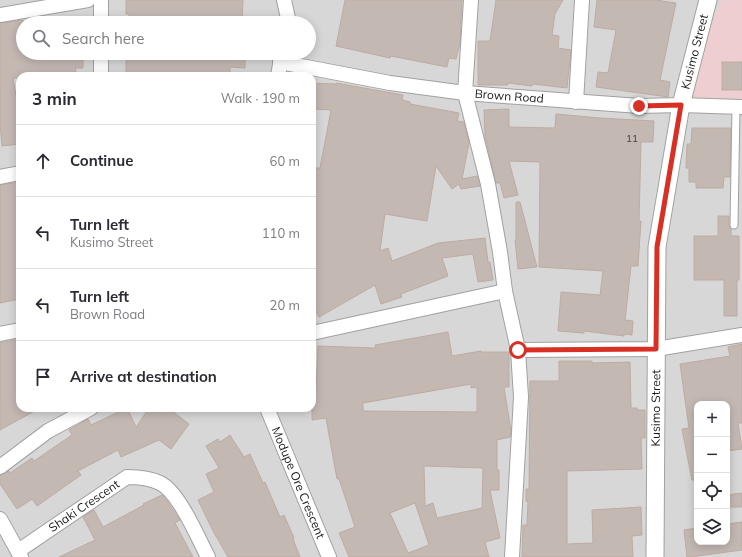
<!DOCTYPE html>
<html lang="en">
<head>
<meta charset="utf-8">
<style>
  body { margin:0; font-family:Mulish,sans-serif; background:#f7f7f7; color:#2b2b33 }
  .controls { position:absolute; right:12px; bottom:12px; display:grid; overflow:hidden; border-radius:8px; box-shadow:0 2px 10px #0003 }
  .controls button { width:36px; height:36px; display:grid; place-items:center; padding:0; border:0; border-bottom:1px solid #e1e1e2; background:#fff; color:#2b2b33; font:20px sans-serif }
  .stop { position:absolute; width:12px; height:12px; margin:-9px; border:3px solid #d93025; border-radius:50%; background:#fff }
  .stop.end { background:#d93025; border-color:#fff; box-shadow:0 1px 4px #0008 }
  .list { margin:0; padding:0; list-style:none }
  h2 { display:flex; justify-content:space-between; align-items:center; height:52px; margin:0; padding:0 16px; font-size:17px }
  h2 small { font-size:13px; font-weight:400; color:#7c7c81 }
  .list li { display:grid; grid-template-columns:26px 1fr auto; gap:12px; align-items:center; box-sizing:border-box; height:72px; padding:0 16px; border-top:1px solid #e1e1e2 }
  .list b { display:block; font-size:15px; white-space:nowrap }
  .list p { margin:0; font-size:13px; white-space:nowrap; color:#7c7c81 }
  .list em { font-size:13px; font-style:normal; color:#7c7c81 }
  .icon { flex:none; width:22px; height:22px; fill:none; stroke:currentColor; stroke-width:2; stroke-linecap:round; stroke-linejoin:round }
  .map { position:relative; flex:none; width:742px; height:557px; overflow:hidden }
  .search { position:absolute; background:#fff; box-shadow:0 2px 10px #0003; left:16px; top:16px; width:300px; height:44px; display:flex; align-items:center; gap:10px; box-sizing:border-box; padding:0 14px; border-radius:22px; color:#7c7c81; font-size:15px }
  .panel { position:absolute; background:#fff; box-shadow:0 2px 10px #0003; left:16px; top:72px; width:300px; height:340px; border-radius:12px }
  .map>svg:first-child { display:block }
  .residential { fill:#d8d7d7; fill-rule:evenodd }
  .commercial { fill:#eeced0 }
  .building { fill:#c4b8b3; stroke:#beaba2; fill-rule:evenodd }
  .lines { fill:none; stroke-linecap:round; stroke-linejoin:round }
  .service-casing { stroke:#a1a1a1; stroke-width:9 }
  .minor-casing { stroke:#a1a1a1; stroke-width:16 }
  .tertiary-casing { stroke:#a1a1a1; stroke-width:19 }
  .service { stroke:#fff; stroke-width:7 }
  .minor { stroke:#fff; stroke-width:14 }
  .tertiary { stroke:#fff; stroke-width:17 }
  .route { stroke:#d93025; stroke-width:5 }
  .labels { text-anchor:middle; stroke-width:3.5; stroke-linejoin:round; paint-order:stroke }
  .number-label { font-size:10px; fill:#444240 }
  .street-label { font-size:12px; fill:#1a1a1a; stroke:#fff }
</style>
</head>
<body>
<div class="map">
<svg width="742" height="557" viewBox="0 0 742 557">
  <rect width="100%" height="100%" fill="#ece7df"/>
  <path class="residential" d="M 0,0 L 742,0 L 742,557 L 0,557 ZM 23,23 L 309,23 L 309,53 L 23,53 ZM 20,76 L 312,76 L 312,408 L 20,408 ZM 697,404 L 727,404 L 727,542 L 697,542 Z"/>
  <path class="commercial" d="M 721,0 L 742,0 L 742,99 L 686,98 Z"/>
  <g class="building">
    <path d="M 126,0 L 243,0 L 242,23 L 129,23 L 129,14 L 126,14 Z"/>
    <path d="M 345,0 L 462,0 L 460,43 L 456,59 L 449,58 L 447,67 L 391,56 L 390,58 L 336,46 Z"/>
    <path d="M 496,0 L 563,0 L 555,14 L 552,35 L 559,36 L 558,48 L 571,50 L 567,88 L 533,84 L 532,86 L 508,83 L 508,85 L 478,85 L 478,41 L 490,41 Z"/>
    <path d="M 597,0 L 656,0 L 676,3 L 660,80 L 670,82 L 668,97 L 596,87 L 598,72 L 608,73 L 616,30 L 594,27 Z"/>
    <path d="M 23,20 L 23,53 L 83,53 L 83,68 L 75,68 L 77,76 L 20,76 L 20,78 L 13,78 L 20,117 L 20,144 L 2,146 L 0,124 L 0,23 Z"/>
    <path d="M 126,53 L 245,53 L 245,68 L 230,67 L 230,76 L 126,76 Z"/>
    <rect x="722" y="62" width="20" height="28"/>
    <path d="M 312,83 L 336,84 L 336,83 L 403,95 L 402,100 L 410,102 L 410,104 L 459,113 L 457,121 L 464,122 L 469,143 L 462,179 L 477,176 L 480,186 L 461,189 L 459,184 L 452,189 L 436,166 L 427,221 L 385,214 L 380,251 L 388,248 L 392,261 L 438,243 L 485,238 L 488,262 L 490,262 L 493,280 L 478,282 L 473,254 L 442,258 L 448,276 L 401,294 L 402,297 L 381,304 L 375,285 L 319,317 L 312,304 L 312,168 L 320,168 L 331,110 L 312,109 Z"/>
    <path d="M 509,109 L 509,127 L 555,128 L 556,114 L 600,118 L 654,121 L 653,142 L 641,142 L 639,221 L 641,221 L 638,266 L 631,266 L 625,320 L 633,321 L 632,335 L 624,334 L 624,336 L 584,331 L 584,333 L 558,331 L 561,292 L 600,295 L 603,271 L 539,267 L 540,162 L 509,161 L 518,195 L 504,198 L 500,183 L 496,183 L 485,136 L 484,110 Z"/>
    <path d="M 692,128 L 731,128 L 730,177 L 724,177 L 723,188 L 696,188 L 696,182 L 689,182 L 689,168 L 686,168 L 687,144 L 691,144 Z"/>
    <path d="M 20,182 L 20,299 L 0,303 L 0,185 Z"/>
    <path d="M 516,202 L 520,202 L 537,267 L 518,269 L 515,240 L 516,240 Z"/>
    <path d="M 718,216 L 729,216 L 729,225 L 731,229 L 731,236 L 739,236 L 739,280 L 737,280 L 737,316 L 724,316 L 724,280 L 694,280 L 694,236 L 718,236 Z"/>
    <path d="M 448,332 L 452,356 L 481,351 L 481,352 L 509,352 L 509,387 L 504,387 L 511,431 L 510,437 L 497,440 L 497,470 L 499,470 L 499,490 L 490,490 L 500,538 L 485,542 L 489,557 L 349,557 L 339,533 L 355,527 L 339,479 L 337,479 L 326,418 L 312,420 L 312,391 L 316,390 L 318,346 L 376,348 L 375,345 ZM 471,384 L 471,388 L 477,387 L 477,412 L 363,411 L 363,403 ZM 424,466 L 483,468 L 482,508 L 437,518 L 433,503 L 425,506 ZM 415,503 L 429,545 L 408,553 L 390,513 Z"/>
    <path d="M 20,339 L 20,408 L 40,408 L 0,430 L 0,343 Z"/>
    <path d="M 742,344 L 742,423 L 738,423 L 742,449 L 727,451 L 727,404 L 697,404 L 697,480 L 692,480 L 682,429 L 689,428 L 680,364 L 730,356 L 728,347 Z"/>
    <path d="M 559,361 L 592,361 L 592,363 L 630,362 L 631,408 L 637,408 L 637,410 L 645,410 L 645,438 L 641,438 L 642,469 L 567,471 L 567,544 L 593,543 L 592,510 L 641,507 L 642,535 L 632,536 L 633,557 L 522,557 L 523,525 L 527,525 L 528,502 L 526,501 L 526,489 L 529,489 L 530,381 L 559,381 Z"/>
    <path d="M 127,408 L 136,427 L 149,408 L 168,408 L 189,424 L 171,449 L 159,440 L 121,457 L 118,450 L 78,471 L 81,475 L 37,506 L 32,499 L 17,509 L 0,484 L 0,475 L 9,471 L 10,473 L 32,458 L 34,461 L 72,435 L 69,430 L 88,419 L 91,425 Z"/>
    <path d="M 230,435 L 244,457 L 250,454 L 263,483 L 265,482 L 280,517 L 284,515 L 294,538 L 293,539 L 300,557 L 228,557 L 213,531 L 198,500 L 214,492 L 206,474 L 219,468 L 206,446 L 218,439 L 220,442 Z"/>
    <path d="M 742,493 L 742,507 L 727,507 L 727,495 Z"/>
    <path d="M 162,495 L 167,501 L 180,520 L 175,523 L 193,557 L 59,557 L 95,540 L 83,517 L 94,510 L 103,527 L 144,505 L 143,504 Z"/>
    <path d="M 742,522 L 742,550 L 697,556 L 697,557 L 687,557 L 684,530 L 697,528 L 697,542 L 727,542 L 727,524 Z"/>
  </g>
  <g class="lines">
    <g class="service-casing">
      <path id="service" d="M 734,225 L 736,106"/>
    </g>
    <g class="minor-casing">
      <g id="minor">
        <path d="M 284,0 L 289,23"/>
        <path d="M 471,0 L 465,93 L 488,184 L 500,252 L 505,291 L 518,350 L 521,397 L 512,557"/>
        <path d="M 0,15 L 88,0"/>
        <path d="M 101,23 L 101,0"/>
        <path id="s1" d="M 280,62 L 390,83 L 465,93 L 639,106 L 681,105 L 742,107"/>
        <path d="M 101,76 L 101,53"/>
        <path d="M 278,76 L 282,53"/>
        <path d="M 576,102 L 582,0"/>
        <path d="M 0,177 L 20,173"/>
        <path d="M 312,333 L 505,291"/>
        <path d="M 0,334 L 20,330"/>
        <path d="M 518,350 L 656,349 L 742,335"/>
        <path id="s2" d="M 267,408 L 329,557"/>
        <path d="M 0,467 L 48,431 L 91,408"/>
        <path d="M 0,519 L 21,557"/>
        <path id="s3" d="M 18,551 L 127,477 C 139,477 150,478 160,483 C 179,492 198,538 208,557"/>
      </g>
    </g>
    <g class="tertiary-casing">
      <g id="tertiary">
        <path id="s4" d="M 655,557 L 657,247 L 681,105 L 708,0"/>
      </g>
    </g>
    <use href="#service" class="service"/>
    <use href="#minor" class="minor"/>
    <use href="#tertiary" class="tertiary"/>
  </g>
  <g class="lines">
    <path class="route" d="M 518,350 L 656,349 L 657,247 L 681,105 L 639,106"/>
  </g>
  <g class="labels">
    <g class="number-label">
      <text x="632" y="142">11</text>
    </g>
    <g class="street-label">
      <text dy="4" stroke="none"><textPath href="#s4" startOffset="509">Kusimo Street</textPath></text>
      <text dy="4" stroke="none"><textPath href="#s1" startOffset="232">Brown Road</textPath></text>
      <text dy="4" stroke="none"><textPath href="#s4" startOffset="149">Kusimo Street</textPath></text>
      <text dy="4" stroke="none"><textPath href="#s2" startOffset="81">Modupe Ore Crescent</textPath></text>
      <text dy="4" stroke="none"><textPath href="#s3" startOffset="80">Shaki Crescent</textPath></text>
    </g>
  </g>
</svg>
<div class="controls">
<button>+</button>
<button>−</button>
<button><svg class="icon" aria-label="locate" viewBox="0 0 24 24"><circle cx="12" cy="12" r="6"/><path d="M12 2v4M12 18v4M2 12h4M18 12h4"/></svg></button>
<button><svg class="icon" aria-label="layers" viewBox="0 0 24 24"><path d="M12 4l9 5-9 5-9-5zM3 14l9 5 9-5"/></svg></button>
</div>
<div class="stop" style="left:518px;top:350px"></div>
<div class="stop end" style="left:639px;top:106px"></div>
<div class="search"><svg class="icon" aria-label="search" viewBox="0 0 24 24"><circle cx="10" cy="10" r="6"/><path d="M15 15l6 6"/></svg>Search here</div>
<section class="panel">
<h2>3 min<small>Walk · 190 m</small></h2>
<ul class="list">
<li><svg class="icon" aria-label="ahead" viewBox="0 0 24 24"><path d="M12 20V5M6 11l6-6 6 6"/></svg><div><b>Continue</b></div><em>60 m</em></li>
<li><svg class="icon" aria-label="left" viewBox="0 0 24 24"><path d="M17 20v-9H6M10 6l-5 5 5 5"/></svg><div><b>Turn left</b><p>Kusimo Street</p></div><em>110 m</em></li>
<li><svg class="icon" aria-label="left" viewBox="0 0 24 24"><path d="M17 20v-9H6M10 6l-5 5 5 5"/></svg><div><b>Turn left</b><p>Brown Road</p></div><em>20 m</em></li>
<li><svg class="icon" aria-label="arrive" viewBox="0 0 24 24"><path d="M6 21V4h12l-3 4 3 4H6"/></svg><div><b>Arrive at destination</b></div></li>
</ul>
</section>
</div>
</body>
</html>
